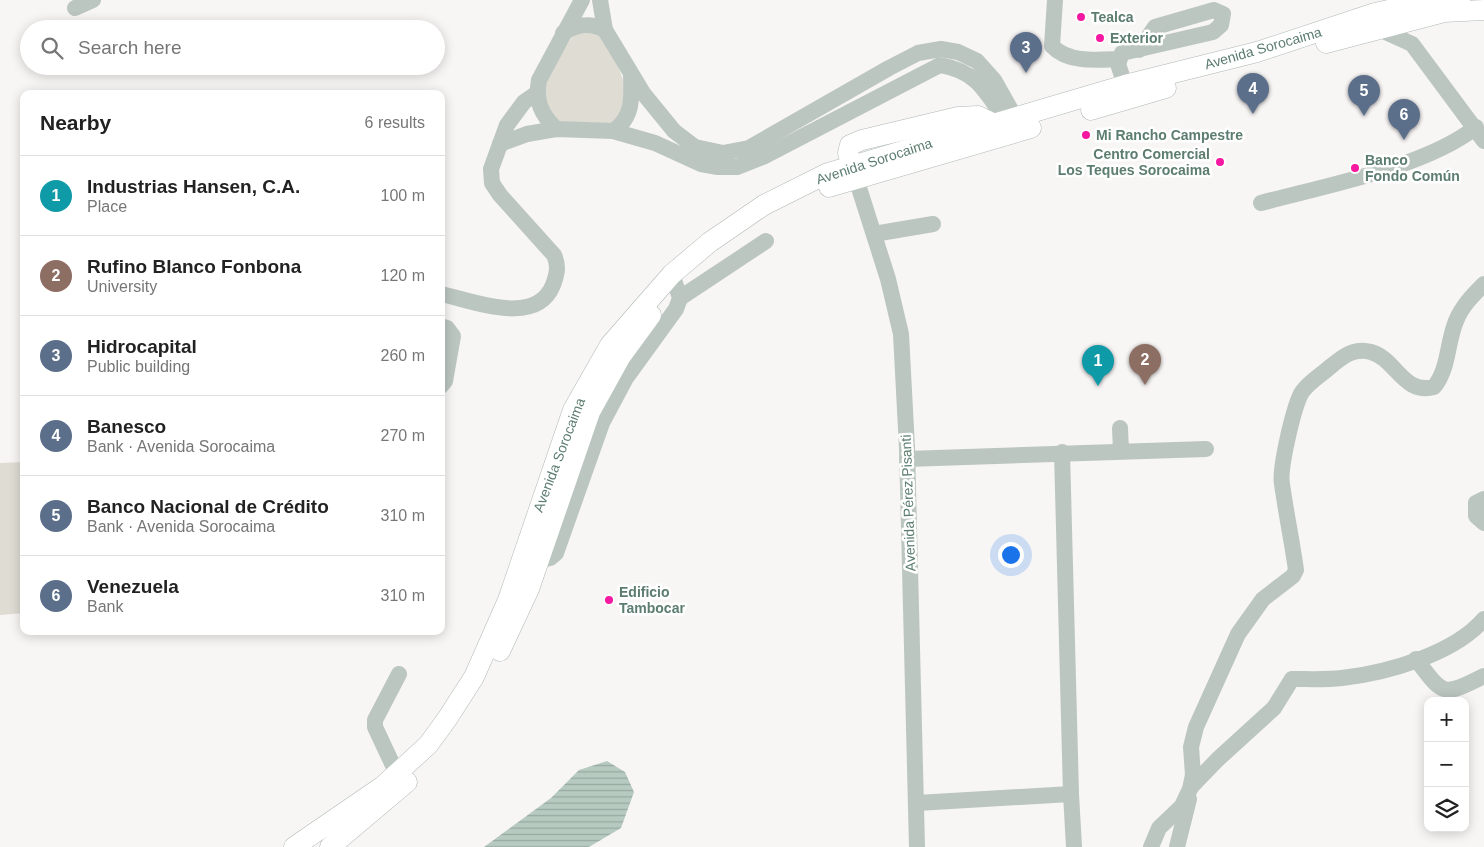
<!DOCTYPE html>
<html lang="en">
<head>
<meta charset="utf-8">
<style>
  body { margin:0; font-family:Helvetica,sans-serif; background:#f6f6f6; color:#222 }
  .controls { position:absolute; right:15px; bottom:15px; display:grid; overflow:hidden; border-radius:10px; box-shadow:0 2px 12px #0003 }
  .controls button { width:45px; height:45px; display:grid; place-items:center; padding:0; border:0; border-bottom:1px solid #e0e0e0; background:#fff; color:#222; font:25px sans-serif }
  .you { position:absolute; left:1010px; top:554px; width:18px; height:18px; margin:-12px; border:4px solid #fff; border-radius:50%; background:#1a73e8; box-shadow:0 0 0 8px #1a73e833 }
  .badge { display:grid; place-items:center; width:32px; height:32px; border-radius:50%; background:#1a73e8; color:#fff; font-size:16px; font-weight:700 }
  .pin { position:absolute; translate:-50% -41px; filter:drop-shadow(0 1px 2px #0008) }
  .pin::after { content:''; position:absolute; top:26px; width:18px; height:15px; background:inherit; clip-path:polygon(0 0,100% 0,50% 100%) }
  .list { margin:0; padding:0; list-style:none }
  h2 { display:flex; justify-content:space-between; align-items:center; height:65px; margin:0; padding:0 20px; font-size:21px }
  h2 small { font-size:16px; font-weight:400; color:#767676 }
  .list li { display:grid; grid-template-columns:32px 1fr auto; gap:15px; align-items:center; box-sizing:border-box; height:80px; padding:0 20px; border-top:1px solid #e0e0e0 }
  .list b { display:block; font-size:19px; white-space:nowrap }
  .list p { margin:0; font-size:16px; white-space:nowrap; color:#767676 }
  .list em { font-size:16px; font-style:normal; color:#767676 }
  .icon { flex:none; width:28px; height:28px; fill:none; stroke:currentColor; stroke-width:2; stroke-linecap:round; stroke-linejoin:round }
  .map { position:relative; flex:none; width:1484px; height:847px; overflow:hidden }
  .search { position:absolute; background:#fff; box-shadow:0 2px 12px #0003; left:20px; top:20px; width:425px; height:55px; display:flex; align-items:center; gap:12px; box-sizing:border-box; padding:0 18px; border-radius:28px; color:#767676; font-size:19px }
  .panel { position:absolute; background:#fff; box-shadow:0 2px 12px #0003; left:20px; top:90px; width:425px; height:545px; border-radius:10px }
  .map>svg:first-child { display:block }
  .grass { fill:#dedcd3 }
  .water { fill:url(#water-rules) }
  .lines { fill:none; stroke-linecap:round; stroke-linejoin:round }
  .major-casing { stroke:#adb9b4; stroke-width:21 }
  .minor { stroke:#bbc6c1; stroke-width:16 }
  .major { stroke:#fff; stroke-width:20 }
  .poi-dot { fill:#f419a0; stroke:#fff; stroke-width:2 }
  .labels { text-anchor:middle; stroke-width:5; stroke-linejoin:round; paint-order:stroke }
  .poi-label { font-size:14px; font-weight:bold; fill:#5c7d70; stroke:#fff; text-anchor:start }
  .street-label { font-size:14px; fill:#5c7d70; stroke:#fff }
</style>
</head>
<body>
<div class="map">
<svg width="1484" height="847" viewBox="0 0 1484 847">
  <defs>
    <pattern id="water-rules" width="6" height="5" patternUnits="userSpaceOnUse" patternTransform="scale(1.25)"><rect width="6" height="5" fill="#b6cabf"/><path d="M0 2.5h6" fill="none" stroke="#97a9a0"/></pattern>
  </defs>
  <rect width="100%" height="100%" fill="#f8f5f5"/>
  <g class="grass">
    <path d="M 589,31 L 600,34 C 615,62 640,93 614,123 L 570,125 L 556,121 L 544,109 L 544,79 L 574,34 Z"/>
    <path d="M 24,462 L 24,613 L 0,615 L 0,463 Z"/>
  </g>
  <path class="water" d="M 607,761 L 625,772 L 634,792 L 621,828 L 589,847 L 484,847 L 551,798 L 579,770 Z"/>
  <g class="lines">
    <g class="major-casing">
      <g id="major">
        <path d="M 1326,43 L 1444,12 L 1484,10"/>
        <path d="M 1091,110 L 1166,88"/>
        <path d="M 852,166 L 848,153 L 850,145 L 862,140 L 958,117 L 978,116 L 994,124"/>
        <path d="M 829,187 L 1031,128"/>
        <path d="M 500,651 L 529,589 L 590,412 L 621,356 L 651,315"/>
        <path d="M 294,847 L 383,786 L 428,745 L 447,719 L 474,677 L 508,600 L 573,410 L 610,345 L 672,274 L 710,242 L 764,205 L 828,173 L 1125,85 L 1257,52 L 1375,13 L 1420,3 L 1460,0"/>
        <path d="M 330,847 L 407,782"/>
      </g>
    </g>
    <g class="minor">
      <path d="M 600,0 L 605,30 L 643,93 L 674,131 L 695,147 L 723,153 L 749,148 L 889,68 L 918,53 L 941,49 L 958,52 L 977,61 L 994,80 L 1016,119"/>
      <path d="M 1055,0 L 1052,46 C 1068,63 1097,60 1119,59"/>
      <path d="M 75,8 L 93,0"/>
      <path d="M 1381,30 L 1412,44 L 1484,141"/>
      <path d="M 563,33 C 577,24 590,22 605,30"/>
      <path d="M 1125,85 L 1118,64 L 1122,53 L 1213,32 L 1221,25 L 1223,14 L 1214,10 L 1155,27 L 1139,50"/>
      <path d="M 556,129 C 541,114 535,101 539,80 L 582,0"/>
      <path d="M 613,131 L 655,143 L 701,164 L 718,167 L 737,167 L 765,156 L 940,65 C 978,72 985,91 1006,121"/>
      <path d="M 500,144 L 527,134 L 556,129 L 613,131 C 633,118 632,98 631,76"/>
      <path d="M 853,169 L 888,279 L 901,334 L 907,448 L 917,847"/>
      <path d="M 1261,203 C 1324,186 1426,167 1476,127"/>
      <path d="M 874,234 L 933,224"/>
      <path d="M 441,294 C 475,301 536,327 553,285 C 557,274 559,266 554,255 L 500,195 L 492,183 L 491,169 L 507,125 L 524,102 L 537,93"/>
      <path d="M 680,298 L 766,241"/>
      <path d="M 441,326 L 447,328 L 453,336 L 445,381 L 441,386"/>
      <path d="M 1120,428 L 1121,451"/>
      <path d="M 907,459 L 1206,449"/>
      <path d="M 1484,499 L 1476,503 L 1476,516 L 1484,523"/>
      <path d="M 538,561 L 550,558 L 556,553 L 602,423 L 626,378 L 676,309 L 680,298 L 672,274"/>
      <path d="M 1416,659 C 1444,696 1442,697 1484,676"/>
      <path d="M 399,674 L 375,720 L 375,727 L 397,774 L 404,781"/>
      <path d="M 1191,787 L 1217,760 L 1274,708 L 1292,679 C 1308,679 1325,680 1342,678 C 1387,673 1454,654 1484,619"/>
      <path d="M 1071,794 L 1074,847"/>
      <path d="M 917,803 L 1071,794 L 1062,452"/>
      <path d="M 1151,847 L 1159,828 L 1182,806 L 1190,789 L 1193,775 L 1191,747 L 1196,727 L 1238,634 L 1263,599 L 1293,576 L 1296,570 C 1292,541 1286,513 1282,484 C 1279,469 1294,405 1302,392 C 1309,382 1321,375 1330,367 C 1342,357 1354,347 1371,352 C 1396,359 1403,395 1434,387 C 1449,369 1447,342 1456,321 C 1462,306 1473,295 1484,284"/>
      <path d="M 1177,847 L 1189,799"/>
    </g>
    <use href="#major" class="major"/>
  </g>
  <g class="poi-dot">
    <circle cx="1081" cy="17" r="5"/>
    <circle cx="1100" cy="38" r="5"/>
    <circle cx="1086" cy="135" r="5"/>
    <circle cx="1220" cy="162" r="5"/>
    <circle cx="1355" cy="168" r="5"/>
    <circle cx="609" cy="600" r="5"/>
  </g>
  <g class="labels">
    <g class="poi-label">
      <text x="1091" y="22">Tealca</text>
      <text x="1110" y="43">Exterior</text>
      <text x="1096" y="140">Mi Rancho Campestre</text>
      <text x="1210" y="159" text-anchor="end">Centro Comercial<tspan x="1210" dy="16">Los Teques Sorocaima</tspan></text>
      <text x="1365" y="165">Banco<tspan x="1365" dy="16">Fondo Común</tspan></text>
      <text x="619" y="597">Edificio<tspan x="619" dy="16">Tambocar</tspan></text>
    </g>
    <g class="street-label">
      <text transform="translate(1263 48) rotate(-16)" y="5">Avenida Sorocaima</text>
      <text transform="translate(874 161) rotate(-18)" y="5">Avenida Sorocaima</text>
      <text transform="translate(559 455) rotate(-69)" y="5">Avenida Sorocaima</text>
      <text transform="translate(908 503) rotate(-92)" y="5">Avenida Pérez Pisanti</text>
    </g>
  </g>
</svg>
<div class="controls">
<button>+</button>
<button>−</button>
<button><svg class="icon" aria-label="layers" viewBox="0 0 24 24"><path d="M12 4l9 5-9 5-9-5zM3 14l9 5 9-5"/></svg></button>
</div>
<div class="you"></div>
<div class="pin badge" style="left:1098px;top:386px;background:#0f9aa8">1</div>
<div class="pin badge" style="left:1145px;top:385px;background:#8d6e63">2</div>
<div class="pin badge" style="left:1026px;top:73px;background:#5c6f8a">3</div>
<div class="pin badge" style="left:1253px;top:114px;background:#5c6f8a">4</div>
<div class="pin badge" style="left:1364px;top:116px;background:#5c6f8a">5</div>
<div class="pin badge" style="left:1404px;top:140px;background:#5c6f8a">6</div>
<div class="search"><svg class="icon" aria-label="search" viewBox="0 0 24 24"><circle cx="10" cy="10" r="6"/><path d="M15 15l6 6"/></svg>Search here</div>
<section class="panel">
<h2>Nearby<small>6 results</small></h2>
<ul class="list">
<li><span class="badge" style="background:#0f9aa8">1</span><div><b>Industrias Hansen, C.A.</b><p>Place</p></div><em>100 m</em></li>
<li><span class="badge" style="background:#8d6e63">2</span><div><b>Rufino Blanco Fonbona</b><p>University</p></div><em>120 m</em></li>
<li><span class="badge" style="background:#5c6f8a">3</span><div><b>Hidrocapital</b><p>Public building</p></div><em>260 m</em></li>
<li><span class="badge" style="background:#5c6f8a">4</span><div><b>Banesco</b><p>Bank · Avenida Sorocaima</p></div><em>270 m</em></li>
<li><span class="badge" style="background:#5c6f8a">5</span><div><b>Banco Nacional de Crédito</b><p>Bank · Avenida Sorocaima</p></div><em>310 m</em></li>
<li><span class="badge" style="background:#5c6f8a">6</span><div><b>Venezuela</b><p>Bank</p></div><em>310 m</em></li>
</ul>
</section>
</div>
</body>
</html>
